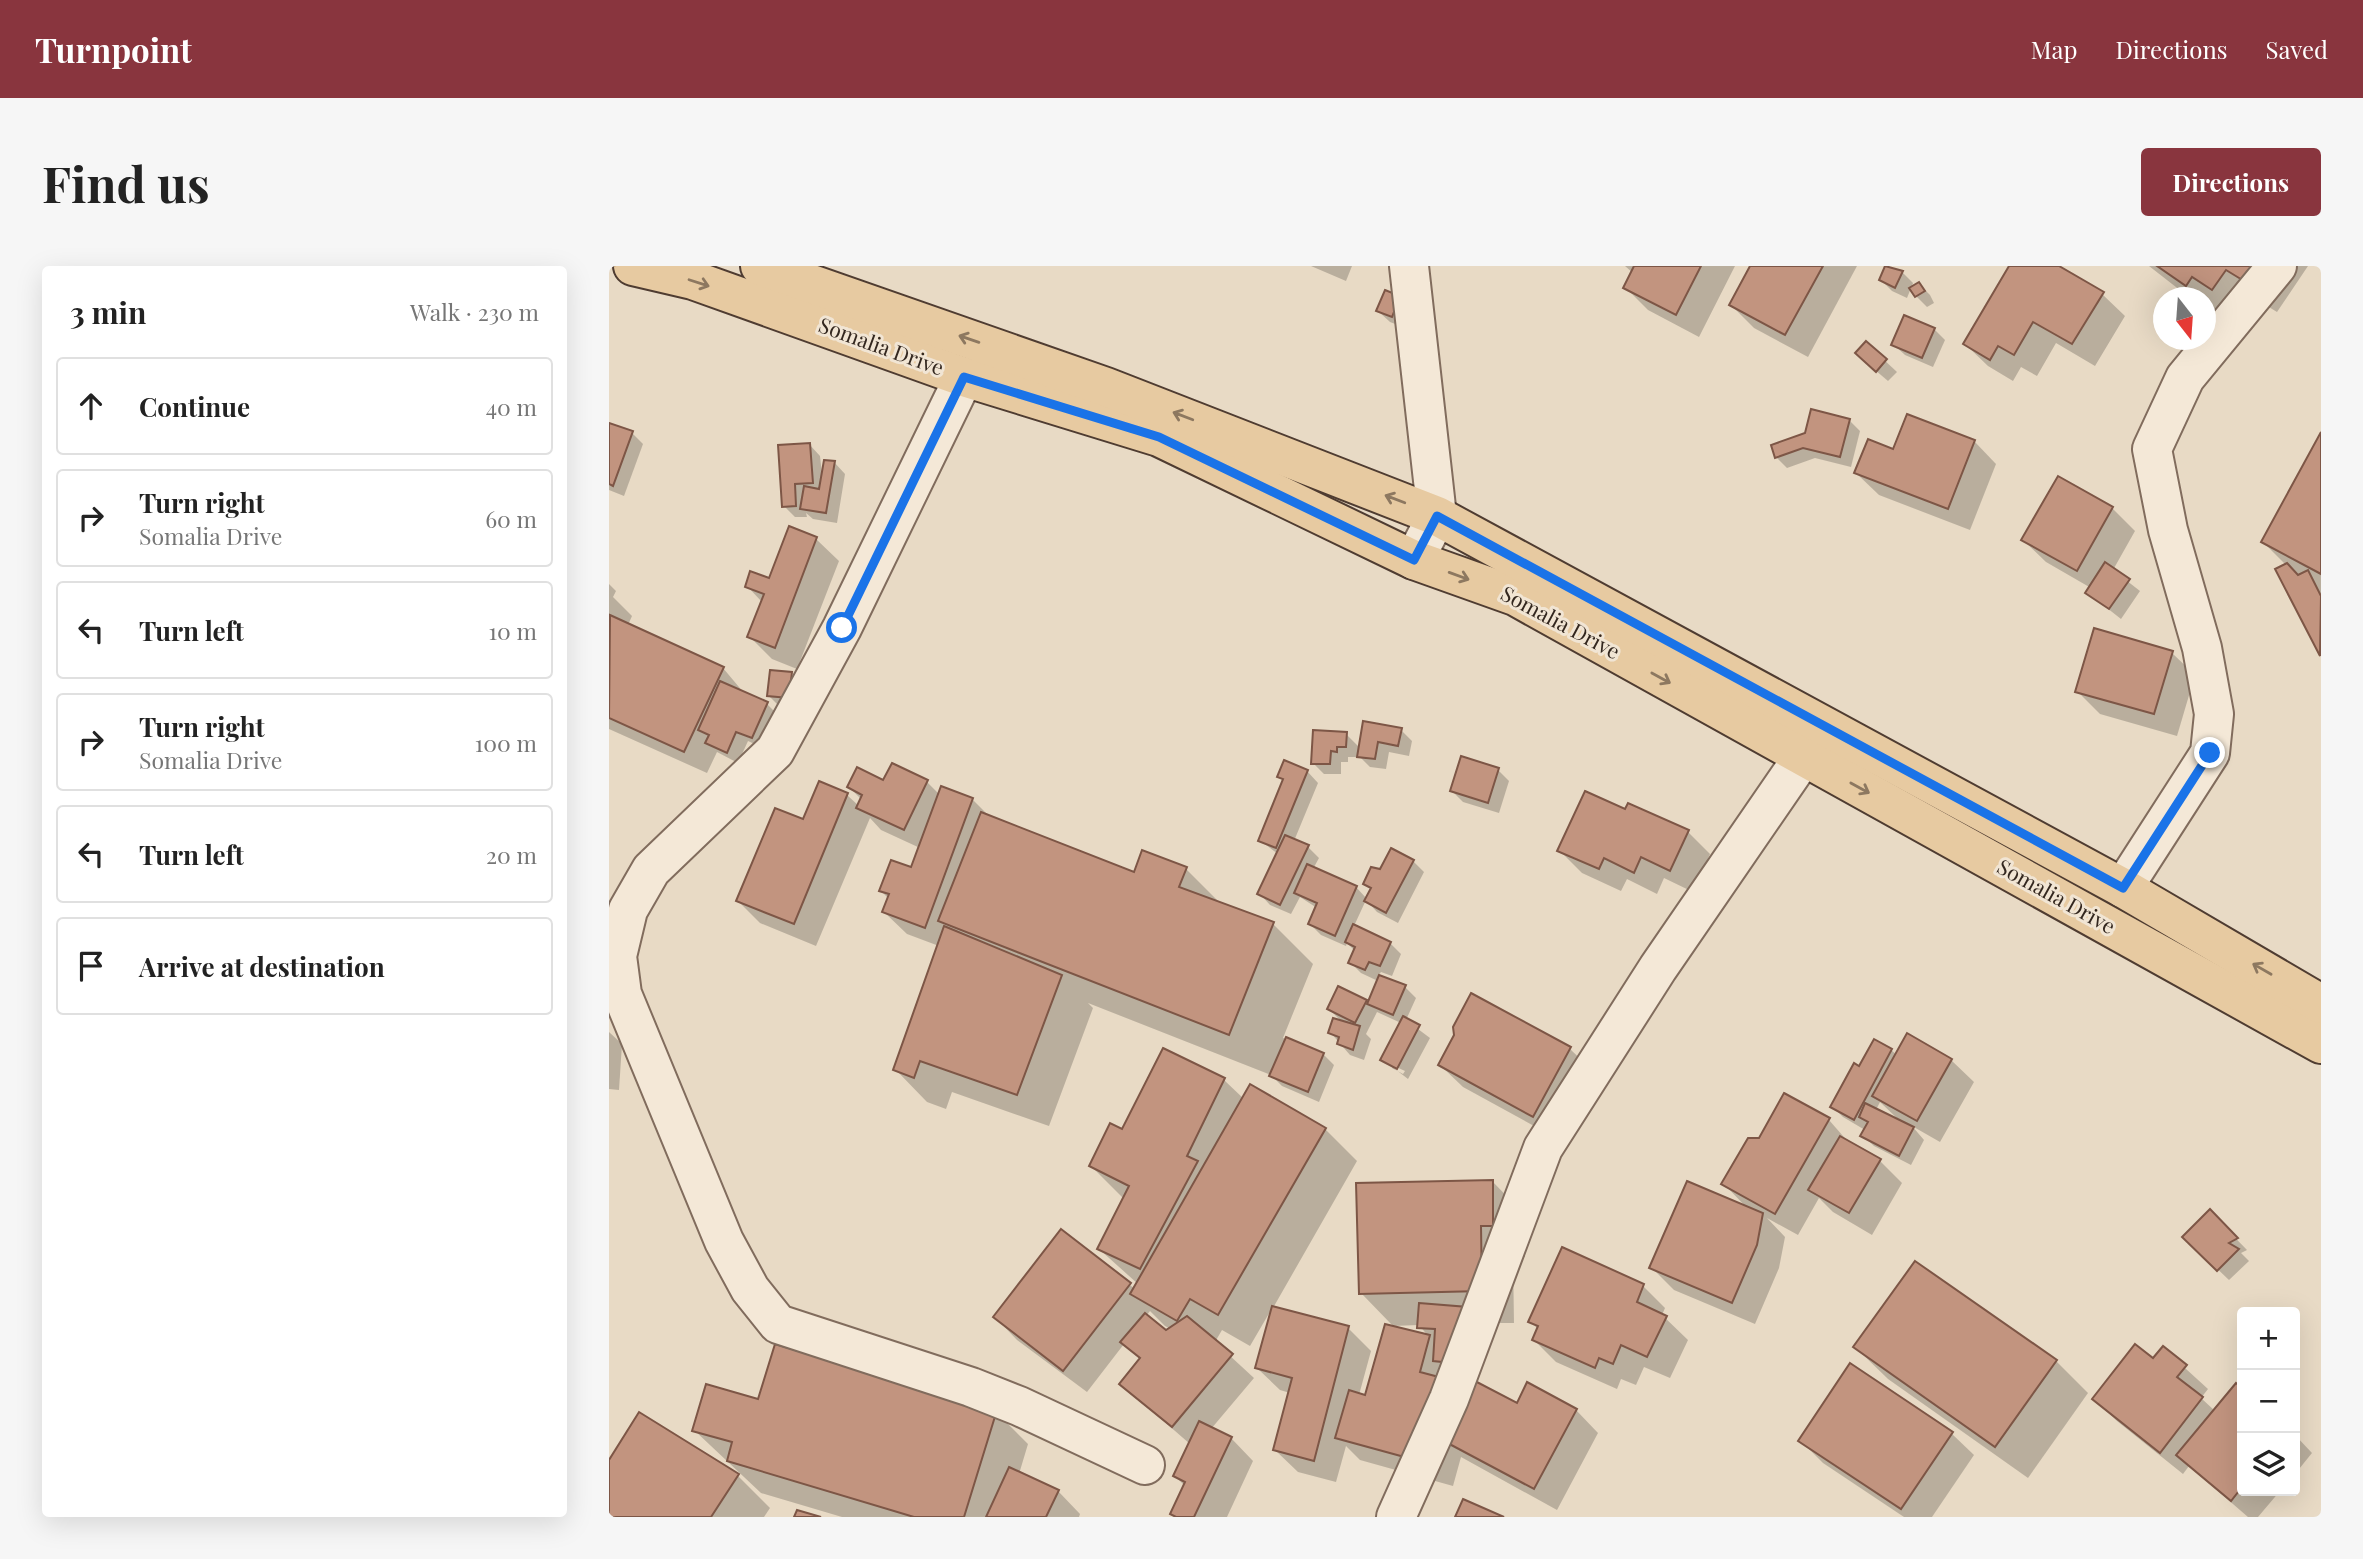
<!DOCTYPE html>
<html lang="en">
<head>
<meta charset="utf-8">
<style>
  body { margin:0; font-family:"Playfair Display",serif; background:#f6f6f6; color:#222 }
  .controls { position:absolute; right:21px; bottom:21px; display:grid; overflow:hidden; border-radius:7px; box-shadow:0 7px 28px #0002 }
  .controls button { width:63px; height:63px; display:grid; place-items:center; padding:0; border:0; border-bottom:2px solid #e0e0e0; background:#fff; color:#222; font:35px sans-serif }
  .compass { position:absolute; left:1544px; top:21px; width:63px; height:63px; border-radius:50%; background:#fff; box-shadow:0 7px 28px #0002; rotate:163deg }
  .stop { position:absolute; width:21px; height:21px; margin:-16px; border:5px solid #1a73e8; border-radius:50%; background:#fff }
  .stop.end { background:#1a73e8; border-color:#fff; box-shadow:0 2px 7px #0008 }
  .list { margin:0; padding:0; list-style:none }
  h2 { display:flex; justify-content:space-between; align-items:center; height:91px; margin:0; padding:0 28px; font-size:30px }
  h2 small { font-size:23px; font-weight:400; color:#767676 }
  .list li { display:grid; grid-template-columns:46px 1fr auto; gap:21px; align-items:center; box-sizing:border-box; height:98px; margin:0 14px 14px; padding:0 14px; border:2px solid #e0e0e0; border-radius:7px }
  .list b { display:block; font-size:26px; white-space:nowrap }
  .list p { margin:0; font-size:23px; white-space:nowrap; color:#767676 }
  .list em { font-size:23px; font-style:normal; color:#767676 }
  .icon { flex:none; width:38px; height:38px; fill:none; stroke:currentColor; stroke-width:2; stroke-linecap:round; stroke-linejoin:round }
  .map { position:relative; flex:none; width:1712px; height:1251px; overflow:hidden; border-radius:7px }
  header { display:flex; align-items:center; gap:42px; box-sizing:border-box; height:98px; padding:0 35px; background:#89353e; color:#fff }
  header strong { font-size:33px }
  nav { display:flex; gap:38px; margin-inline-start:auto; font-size:24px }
  .intro { display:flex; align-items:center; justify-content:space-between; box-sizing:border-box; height:168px; padding:0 42px }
  h1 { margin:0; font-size:49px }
  .button { padding:18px 32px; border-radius:7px; background:#89353e; color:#fff; font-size:24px; font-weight:700 }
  main { display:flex; gap:42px; padding:0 42px }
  aside { flex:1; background:#fff; border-radius:7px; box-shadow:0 7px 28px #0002 }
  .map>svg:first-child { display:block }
  .shadow { fill:#0003; fill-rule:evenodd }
  .building { fill:#c2947f; stroke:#7d5646; stroke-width:2 }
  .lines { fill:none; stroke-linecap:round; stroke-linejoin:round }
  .minor-casing { stroke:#816c5d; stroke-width:42 }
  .primary-casing { stroke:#4f3c31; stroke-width:42 }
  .minor { stroke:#f4e8d7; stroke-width:38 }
  .primary { stroke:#e7caa1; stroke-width:38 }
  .oneway { stroke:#8d7860 }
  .route { stroke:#1a73e8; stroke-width:9 }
  .labels { text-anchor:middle; stroke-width:6; stroke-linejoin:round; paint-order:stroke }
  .street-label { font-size:21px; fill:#33271f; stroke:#f1e5d4 }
</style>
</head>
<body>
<header>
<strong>Turnpoint</strong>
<nav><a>Map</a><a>Directions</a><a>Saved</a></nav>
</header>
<div class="intro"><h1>Find us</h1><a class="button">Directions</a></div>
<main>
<aside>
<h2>3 min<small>Walk · 230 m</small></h2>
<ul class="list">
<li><svg class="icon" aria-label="ahead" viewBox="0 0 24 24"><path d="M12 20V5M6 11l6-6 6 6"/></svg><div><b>Continue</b></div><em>40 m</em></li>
<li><svg class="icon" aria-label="right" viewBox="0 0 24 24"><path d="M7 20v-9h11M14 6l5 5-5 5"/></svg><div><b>Turn right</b><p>Somalia Drive</p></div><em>60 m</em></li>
<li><svg class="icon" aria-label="left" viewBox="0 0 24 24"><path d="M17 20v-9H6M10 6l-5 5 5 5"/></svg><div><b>Turn left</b></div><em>10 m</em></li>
<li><svg class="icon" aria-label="right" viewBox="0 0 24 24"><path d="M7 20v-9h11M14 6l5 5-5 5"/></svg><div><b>Turn right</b><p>Somalia Drive</p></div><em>100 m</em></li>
<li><svg class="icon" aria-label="left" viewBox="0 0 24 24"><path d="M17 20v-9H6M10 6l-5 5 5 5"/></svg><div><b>Turn left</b></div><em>20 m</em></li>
<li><svg class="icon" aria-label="arrive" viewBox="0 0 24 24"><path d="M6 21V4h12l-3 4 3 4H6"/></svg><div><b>Arrive at destination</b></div></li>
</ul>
</aside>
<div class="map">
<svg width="1712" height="1251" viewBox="0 0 1712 1251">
  <rect width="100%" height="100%" fill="#e8dac5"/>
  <g class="shadow">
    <path d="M 702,0 L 743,0 L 737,15 Z"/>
    <path d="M 1016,0 L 1126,0 L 1090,71 L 1039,44 L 1017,22 L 1024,7 Z"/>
    <path d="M 1143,0 L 1248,0 L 1199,91 L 1145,62 L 1122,39 Z"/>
    <path d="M 1278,0 L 1293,6 L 1304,17 L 1298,32 L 1283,25 L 1272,14 Z"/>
    <path d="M 1402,0 L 1447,0 L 1493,28 L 1516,50 L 1486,100 L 1447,77 L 1428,110 L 1412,101 L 1404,115 L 1379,100 L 1356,78 Z"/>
    <path d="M 1540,0 L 1699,0 L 1668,46 L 1650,35 L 1610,51 L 1596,42 L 1596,32 L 1581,32 Z"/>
    <path d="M 1310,18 L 1321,29 L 1325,37 L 1318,41 L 1307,30 Z"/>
    <path d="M 777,26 L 794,61 L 781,56 L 769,45 Z"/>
    <path d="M 1325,63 L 1336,74 L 1324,101 L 1296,89 L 1284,78 Z"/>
    <path d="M 1257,77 L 1288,106 L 1279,115 L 1259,98 Z"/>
    <path d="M 1240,154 L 1251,165 L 1242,201 L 1206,192 L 1178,202 L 1167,191 Z"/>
    <path d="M 0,159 L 23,167 L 34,178 L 15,230 L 0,224 Z"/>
    <path d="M 1712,170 L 1712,387 L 1668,304 L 1677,299 L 1654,276 Z"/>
    <path d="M 1365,175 L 1387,198 L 1361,264 L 1270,229 L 1247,207 L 1285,185 Z"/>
    <path d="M 200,178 L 211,190 L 213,208 L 225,196 L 236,208 L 228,257 L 204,253 L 197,247 L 198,251 L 186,251 L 175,240 Z"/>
    <path d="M 1503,242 L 1526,265 L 1504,304 L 1531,325 L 1512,353 L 1479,327 L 1482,322 L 1437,296 L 1414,274 Z"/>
    <path d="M 207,273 L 230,295 L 188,403 L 163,393 L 140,370 L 153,336 L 138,320 L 161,315 Z"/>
    <path d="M 0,318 L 7,325 L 4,331 L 23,350 L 19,359 L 114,402 L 135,427 L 158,438 L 169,449 L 154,482 L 139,475 L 129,497 L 108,486 L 98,507 L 0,463 Z"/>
    <path d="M 1563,387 L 1586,409 L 1568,470 L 1491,448 L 1468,425 Z"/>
    <path d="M 182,408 L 193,419 L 171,441 L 160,430 Z"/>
    <path d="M 792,464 L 803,475 L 800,490 L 780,486 L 777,503 L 761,501 L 748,488 L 748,491 L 739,491 L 739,496 L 732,496 L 732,508 L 715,508 L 704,497 L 737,468 L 751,482 Z"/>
    <path d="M 889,504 L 900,515 L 890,547 L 854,536 L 843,525 Z"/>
    <path d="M 698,505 L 709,517 L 685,575 L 699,581 L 710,592 L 704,603 L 747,621 L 758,633 L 763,624 L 756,617 L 772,605 L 783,585 L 804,595 L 815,606 L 789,657 L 768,646 L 757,634 L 745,660 L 781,677 L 792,688 L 783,710 L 772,706 L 769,710 L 796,721 L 807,732 L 797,754 L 821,772 L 799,813 L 773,793 L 792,757 L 768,746 L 757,768 L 762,773 L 755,794 L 741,789 L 721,766 L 734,757 L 720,743 L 757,735 L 760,738 L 769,715 L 752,707 L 741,696 L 746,685 L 738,677 L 737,680 L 712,669 L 701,658 L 708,642 L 691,631 L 682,648 L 661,639 L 650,627 L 669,588 L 652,575 L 675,515 L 670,510 ZM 783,799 L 796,805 L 794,808 L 783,802 Z"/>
    <path d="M 275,516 L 318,516 L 331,529 L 363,533 L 382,552 L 526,608 L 577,603 L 612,638 L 664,658 L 704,698 L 674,772 L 714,788 L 725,799 L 710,836 L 673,820 L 662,809 L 479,737 L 484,742 L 440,860 L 343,826 L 337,843 L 318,836 L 286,803 L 330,680 L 298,668 L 275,646 L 280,633 L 272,625 L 303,603 L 311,582 L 272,564 L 261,552 L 207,680 L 151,657 L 129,635 L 195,556 L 211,517 L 238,529 L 250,540 L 253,534 L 240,521 Z"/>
    <path d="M 1016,545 L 1079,566 L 1101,588 L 1084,626 L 1055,612 L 1048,628 L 1018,613 L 1012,625 L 973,607 L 950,584 Z"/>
    <path d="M 863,730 L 961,783 L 984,805 L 947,872 L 854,821 L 831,799 Z"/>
    <path d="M 0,766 L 13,778 L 10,824 L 0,823 Z"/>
    <path d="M 555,784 L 615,814 L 635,833 L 716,863 L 748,895 L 664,1042 L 739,1062 L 762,1085 L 750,1129 L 757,1131 L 820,1071 L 810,1059 L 784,1060 L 752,1027 L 883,915 L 915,948 L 916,991 L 904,991 L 905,1057 L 881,1057 L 839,1106 L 908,1140 L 967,1144 L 989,1167 L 948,1244 L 852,1191 L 844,1220 L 751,1194 L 737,1180 L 727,1216 L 689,1206 L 666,1184 L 681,1127 L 671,1124 L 648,1102 L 662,1044 L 641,1080 L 613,1064 L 606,1076 L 645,1112 L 602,1163 L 622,1172 L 644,1195 L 618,1251 L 566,1251 L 563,1248 L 576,1220 L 566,1210 L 581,1178 L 512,1118 L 532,1094 L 515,1078 L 478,1126 L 408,1074 L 386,1051 L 452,966 L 526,1023 L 529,1018 L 490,983 L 515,933 L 482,900 L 514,865 ZM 541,1045 L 556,1060 L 562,1063 L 557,1066 L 537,1050 Z"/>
    <path d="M 1282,784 L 1288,789 L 1342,794 L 1365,816 L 1331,876 L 1303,860 L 1315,874 L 1302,899 L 1265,880 L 1253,869 L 1256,864 L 1234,851 L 1223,840 L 1251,802 ZM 1271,836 L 1292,856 L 1267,844 Z"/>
    <path d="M 1220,854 L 1241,878 L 1271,895 L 1293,917 L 1263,969 L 1224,946 L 1210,932 L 1189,969 L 1158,952 L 1176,971 L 1170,1002 L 1146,1058 L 1065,1024 L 1042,1001 L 1139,943 L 1115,918 L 1151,874 Z"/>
    <path d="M 1601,946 L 1638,984 L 1632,987 L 1640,995 L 1620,1014 L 1575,971 Z"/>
    <path d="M 1034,1020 L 1056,1042 L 1053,1049 L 1079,1074 L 1061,1112 L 1035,1101 L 1027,1119 L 1012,1113 L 1008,1123 L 947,1096 L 925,1074 L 929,1063 L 921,1055 Z"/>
    <path d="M 1246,1081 L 1447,1095 L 1479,1127 L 1419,1212 L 1279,1113 Z"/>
    <path d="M 1554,1082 L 1599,1123 L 1592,1132 L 1606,1145 L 1627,1119 L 1633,1124 L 1633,1225 L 1671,1225 L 1649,1251 L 1639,1251 L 1580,1200 L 1574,1208 L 1508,1155 L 1485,1133 L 1544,1094 Z"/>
    <path d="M 150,1135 L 387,1146 L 419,1178 L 410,1208 L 449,1225 L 471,1248 L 470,1251 L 233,1251 L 152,1227 L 85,1164 Z"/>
    <path d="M 1342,1167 L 1365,1189 L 1323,1251 L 1295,1251 L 1214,1197 L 1191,1174 Z"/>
    <path d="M 1686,1169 L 1703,1187 L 1686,1208 Z"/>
    <path d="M 0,1197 L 128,1209 L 161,1242 L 155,1251 L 0,1251 Z"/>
  </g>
  <g class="building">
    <path d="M 1025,0 L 1092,0 L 1067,49 L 1014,22 Z"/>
    <path d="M 1141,0 L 1214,0 L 1176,69 L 1120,39 Z"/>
    <path d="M 1276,0 L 1294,5 L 1286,22 L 1270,14 Z"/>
    <path d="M 1400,0 L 1450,0 L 1495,26 L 1463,78 L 1424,56 L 1405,89 L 1389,80 L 1381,94 L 1354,78 Z"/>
    <path d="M 1548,0 L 1645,0 L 1635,15 L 1617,4 L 1603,24 L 1583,11 L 1577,20 Z"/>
    <path d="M 1310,16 L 1316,25 L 1306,31 L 1300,22 Z"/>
    <path d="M 776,24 L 791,30 L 783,51 L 767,45 Z"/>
    <path d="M 1295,49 L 1326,62 L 1313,92 L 1282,79 Z"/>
    <path d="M 1257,75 L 1278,93 L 1267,106 L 1246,87 Z"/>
    <path d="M 1202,143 L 1241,153 L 1231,191 L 1194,182 L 1166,192 L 1162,179 L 1196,167 Z"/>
    <path d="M 1298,148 L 1366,174 L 1339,243 L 1245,207 L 1259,173 L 1284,183 Z"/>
    <path d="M 0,157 L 24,165 L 4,220 L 0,218 Z"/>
    <path d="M 1712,166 L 1712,308 L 1652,276 Z"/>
    <path d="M 201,177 L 204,217 L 186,218 L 187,240 L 173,241 L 169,179 Z"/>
    <path d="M 215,194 L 226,195 L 217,247 L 191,243 L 195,220 L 210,223 Z"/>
    <path d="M 1449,210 L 1504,241 L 1468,305 L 1412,274 Z"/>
    <path d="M 180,260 L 208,271 L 166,382 L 138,371 L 155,328 L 136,321 L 141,305 L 160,312 Z"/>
    <path d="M 1496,296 L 1521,313 L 1500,343 L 1476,327 Z"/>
    <path d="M 1678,297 L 1689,309 L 1699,304 L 1712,330 L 1711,390 L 1666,303 Z"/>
    <path d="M 1,349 L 115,401 L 75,486 L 0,452 Z"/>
    <path d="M 1485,362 L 1564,385 L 1545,448 L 1466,426 Z"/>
    <path d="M 161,404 L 183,406 L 180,432 L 158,430 Z"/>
    <path d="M 111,415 L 159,436 L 143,472 L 127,466 L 118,487 L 96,477 L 100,469 L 89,464 Z"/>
    <path d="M 754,455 L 793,462 L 789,480 L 769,476 L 766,493 L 748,491 Z"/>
    <path d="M 704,464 L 738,466 L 737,481 L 728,481 L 728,486 L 722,485 L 721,498 L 702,498 Z"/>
    <path d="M 852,490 L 890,502 L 879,537 L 841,525 Z"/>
    <path d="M 675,494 L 699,504 L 667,582 L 649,575 L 674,513 L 668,511 Z"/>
    <path d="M 283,497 L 319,514 L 295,564 L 247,542 L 253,529 L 238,521 L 248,501 L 274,514 Z"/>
    <path d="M 210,515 L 239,527 L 185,658 L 127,635 L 166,542 L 194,553 Z"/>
    <path d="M 332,520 L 364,532 L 316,662 L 273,646 L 280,628 L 270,625 L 282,594 L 302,601 Z"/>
    <path d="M 976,525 L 1016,543 L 1019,537 L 1080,564 L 1061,605 L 1032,591 L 1025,607 L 995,592 L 990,603 L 948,585 Z"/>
    <path d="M 372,546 L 525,606 L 533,584 L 578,601 L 570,621 L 665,656 L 620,769 L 329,655 Z"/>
    <path d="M 676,569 L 700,579 L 671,639 L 648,628 Z"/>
    <path d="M 782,582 L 805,594 L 777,647 L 755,635 L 762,622 L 754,618 L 762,601 L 771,603 Z"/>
    <path d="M 698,598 L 748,620 L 726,670 L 699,658 L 708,637 L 685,627 Z"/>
    <path d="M 744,658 L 782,676 L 771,700 L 760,696 L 756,704 L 739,697 L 746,681 L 736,676 Z"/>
    <path d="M 335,660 L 453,709 L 408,829 L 311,795 L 305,812 L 284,804 Z"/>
    <path d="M 770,709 L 797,719 L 784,749 L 758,738 Z"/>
    <path d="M 729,720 L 758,734 L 746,757 L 718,743 Z"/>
    <path d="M 862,727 L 962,781 L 924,851 L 829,799 L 845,769 L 844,761 Z"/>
    <path d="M 794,750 L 811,759 L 788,803 L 771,794 Z"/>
    <path d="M 724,752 L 751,760 L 744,784 L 728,778 L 730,771 L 719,767 Z"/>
    <path d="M 1298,767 L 1343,793 L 1308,855 L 1263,830 Z"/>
    <path d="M 677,771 L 715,787 L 699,826 L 660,810 Z"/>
    <path d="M 1265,773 L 1283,783 L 1245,854 L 1221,841 L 1245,797 L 1250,800 Z"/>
    <path d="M 554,782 L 616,812 L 578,890 L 589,895 L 531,1003 L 488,983 L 520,920 L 480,900 L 501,857 L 513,863 Z"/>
    <path d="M 641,818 L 717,862 L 609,1049 L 581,1033 L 568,1055 L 521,1028 Z"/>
    <path d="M 1175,827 L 1221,852 L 1166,948 L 1112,918 L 1139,872 L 1150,872 Z"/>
    <path d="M 1256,837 L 1305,861 L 1290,890 L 1251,870 L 1259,856 L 1250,851 Z"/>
    <path d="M 1231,870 L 1272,893 L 1240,947 L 1199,924 Z"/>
    <path d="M 884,914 L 884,960 L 872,960 L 873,1025 L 750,1028 L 747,917 Z"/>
    <path d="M 1078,915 L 1154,947 L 1148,979 L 1123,1037 L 1040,1002 Z"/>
    <path d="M 1601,943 L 1629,972 L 1620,977 L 1630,983 L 1608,1005 L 1573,971 Z"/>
    <path d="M 452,963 L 522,1017 L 454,1105 L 384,1051 Z"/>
    <path d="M 953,981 L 1035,1018 L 1028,1036 L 1058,1050 L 1038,1091 L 1012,1079 L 1004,1098 L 990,1092 L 986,1102 L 923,1074 L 929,1060 L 919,1056 Z"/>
    <path d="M 1306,995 L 1448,1094 L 1386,1181 L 1244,1081 Z"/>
    <path d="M 810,1037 L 871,1042 L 853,1098 L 824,1095 L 826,1063 L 808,1062 Z"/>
    <path d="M 663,1040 L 740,1060 L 705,1195 L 664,1184 L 683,1112 L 646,1102 Z"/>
    <path d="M 536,1047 L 557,1064 L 578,1050 L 624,1088 L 563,1161 L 510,1118 L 531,1092 L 511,1076 Z"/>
    <path d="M 776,1058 L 821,1069 L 811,1106 L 845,1115 L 821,1198 L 726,1172 L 740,1124 L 756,1129 Z"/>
    <path d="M 166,1078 L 388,1144 L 355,1251 L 305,1251 L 118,1195 L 123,1176 L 83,1165 L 97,1118 L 149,1133 Z"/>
    <path d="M 1526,1078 L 1544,1092 L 1554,1080 L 1578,1099 L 1568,1111 L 1594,1131 L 1551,1187 L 1483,1133 Z"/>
    <path d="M 1241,1097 L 1344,1166 L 1292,1243 L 1189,1175 Z"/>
    <path d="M 864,1114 L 908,1137 L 918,1116 L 968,1143 L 925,1223 L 831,1173 Z"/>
    <path d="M 1627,1117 L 1633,1122 L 1633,1221 L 1622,1235 L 1567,1189 Z"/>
    <path d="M 30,1146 L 130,1208 L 102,1251 L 0,1251 L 0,1194 Z"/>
    <path d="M 590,1155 L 623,1171 L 585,1251 L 567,1251 L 561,1248 L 576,1216 L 564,1210 Z"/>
    <path d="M 400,1201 L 450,1224 L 437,1251 L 377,1251 Z"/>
    <path d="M 854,1233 L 895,1251 L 846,1251 Z"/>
    <path d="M 188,1244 L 212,1251 L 185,1251 Z"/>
  </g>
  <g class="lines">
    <g class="minor-casing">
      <g id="minor">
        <path d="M 800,0 L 828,250 L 805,294"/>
        <path d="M 355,111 L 233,362 L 166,485 L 42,604 L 19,644 L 8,690 L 13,728 L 115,975 L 141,1023 L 169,1058 L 362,1121 L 410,1140 L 536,1199"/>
        <path d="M 1514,622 L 1601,487 L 1605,448 L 1593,382 L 1559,264 L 1543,183 L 1576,112 L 1668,0"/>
        <path d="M 787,1251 L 840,1133 L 934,882 L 1049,702 L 1194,491"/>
      </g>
    </g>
    <g class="primary-casing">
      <g id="primary">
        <path d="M 24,0 L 84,14 L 355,111 L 550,171 L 805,294 L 906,330 L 1712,778"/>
        <path d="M 151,0 L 497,121 L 828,250 L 1514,622 L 1712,738"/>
      </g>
    </g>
    <use href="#minor" class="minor"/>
    <use href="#primary" class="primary"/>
  </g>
  <defs><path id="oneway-shaft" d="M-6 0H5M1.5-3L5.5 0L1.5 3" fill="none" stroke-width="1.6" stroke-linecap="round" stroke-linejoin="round" transform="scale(1.75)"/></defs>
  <g class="oneway">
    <use href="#oneway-shaft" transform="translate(90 17) rotate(18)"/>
    <use href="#oneway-shaft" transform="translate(360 73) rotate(-161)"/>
    <use href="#oneway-shaft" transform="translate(574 150) rotate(-159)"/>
    <use href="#oneway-shaft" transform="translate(786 233) rotate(-159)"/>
    <use href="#oneway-shaft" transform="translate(850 310) rotate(20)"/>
    <use href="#oneway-shaft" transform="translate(1052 412) rotate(29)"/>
    <use href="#oneway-shaft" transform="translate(1251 522) rotate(29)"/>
    <use href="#oneway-shaft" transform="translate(1653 703) rotate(-150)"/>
  </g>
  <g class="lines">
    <path class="route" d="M 233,362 L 355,111 L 550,171 L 805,294 L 828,250 L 1514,622 L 1601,487"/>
  </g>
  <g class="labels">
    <g class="street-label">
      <text transform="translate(272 81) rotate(20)" y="7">Somalia Drive</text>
      <text transform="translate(951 357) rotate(28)" y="7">Somalia Drive</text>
      <text transform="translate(1447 631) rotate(29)" y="7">Somalia Drive</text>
    </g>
  </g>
</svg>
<div class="controls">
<button>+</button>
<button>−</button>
<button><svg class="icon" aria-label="layers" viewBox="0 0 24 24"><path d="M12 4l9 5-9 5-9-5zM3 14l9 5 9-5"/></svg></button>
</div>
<svg class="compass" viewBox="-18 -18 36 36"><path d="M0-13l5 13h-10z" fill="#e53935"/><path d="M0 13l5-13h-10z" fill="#767676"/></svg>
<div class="stop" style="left:233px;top:362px"></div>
<div class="stop end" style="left:1601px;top:487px"></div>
</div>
</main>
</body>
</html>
